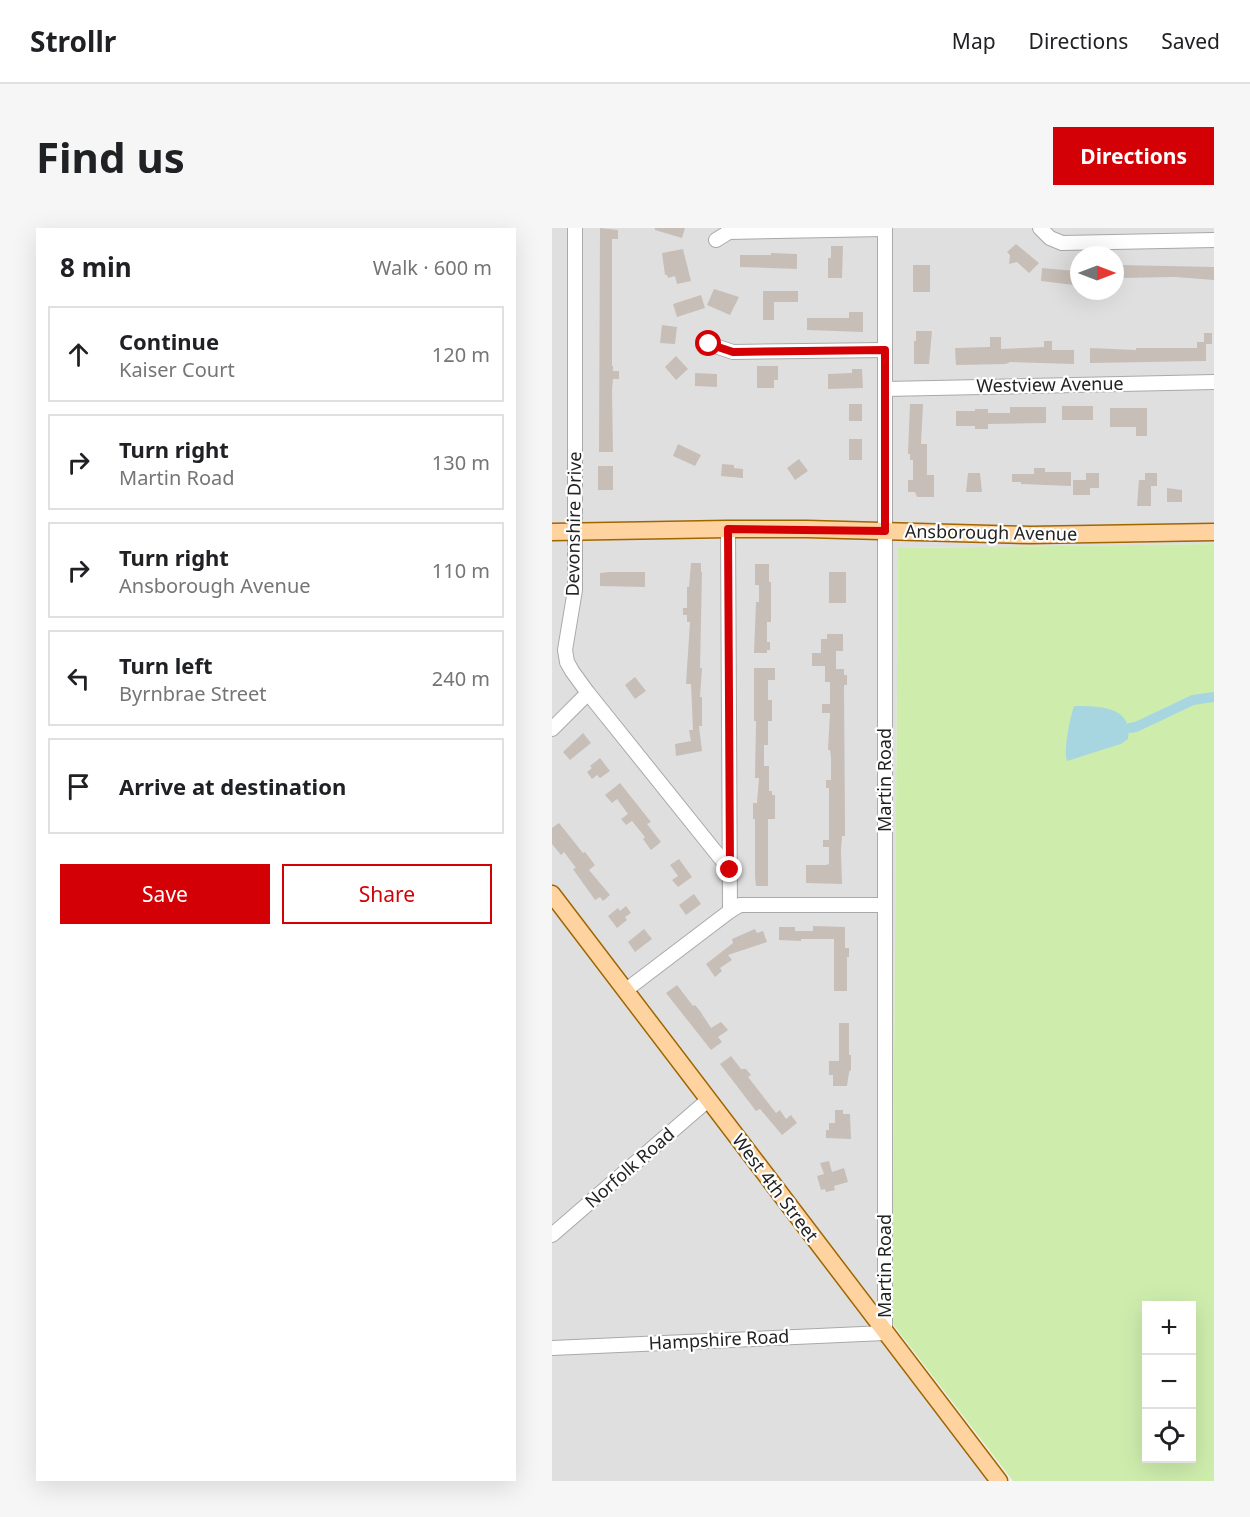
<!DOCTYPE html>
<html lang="en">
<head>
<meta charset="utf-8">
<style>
  body { margin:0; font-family:"Noto Sans",sans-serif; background:#f6f6f6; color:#202124 }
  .controls { position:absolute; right:18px; bottom:18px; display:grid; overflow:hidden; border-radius:0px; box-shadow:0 6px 24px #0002 }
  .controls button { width:54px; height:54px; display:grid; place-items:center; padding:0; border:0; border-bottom:2px solid #e0e0e0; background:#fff; color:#202124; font:30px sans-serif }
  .compass { position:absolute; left:518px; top:18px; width:54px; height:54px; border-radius:50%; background:#fff; box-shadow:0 6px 24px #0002; rotate:90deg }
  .stop { position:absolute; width:18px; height:18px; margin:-14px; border:4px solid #d30006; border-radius:50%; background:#fff }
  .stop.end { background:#d30006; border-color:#fff; box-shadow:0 2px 6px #0008 }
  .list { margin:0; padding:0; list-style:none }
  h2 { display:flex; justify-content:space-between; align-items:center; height:78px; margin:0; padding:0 24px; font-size:26px }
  h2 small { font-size:20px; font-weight:400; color:#757577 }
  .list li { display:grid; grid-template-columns:39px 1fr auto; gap:18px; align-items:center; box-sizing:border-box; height:96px; margin:0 12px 12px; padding:0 12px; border:2px solid #e0e0e0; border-radius:0px }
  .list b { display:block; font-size:22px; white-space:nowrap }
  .list p { margin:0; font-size:20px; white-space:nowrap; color:#757577 }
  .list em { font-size:20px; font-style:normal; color:#757577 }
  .actions { display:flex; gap:12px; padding:18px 24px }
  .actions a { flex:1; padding:14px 0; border:2px solid #d30006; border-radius:0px; text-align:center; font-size:21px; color:#d30006 }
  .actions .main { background:#d30006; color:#fff }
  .icon { flex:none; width:33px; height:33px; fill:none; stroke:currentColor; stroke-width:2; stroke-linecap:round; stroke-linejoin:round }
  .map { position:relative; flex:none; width:662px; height:1253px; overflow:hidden; border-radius:0px }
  header { display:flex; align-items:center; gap:36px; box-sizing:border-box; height:84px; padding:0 30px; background:#fff; border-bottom:2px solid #e0e0e0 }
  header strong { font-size:28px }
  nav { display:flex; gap:33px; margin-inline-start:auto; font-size:21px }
  .intro { display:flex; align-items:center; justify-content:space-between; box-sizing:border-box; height:144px; padding:0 36px }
  h1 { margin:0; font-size:42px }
  .button { padding:15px 27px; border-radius:0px; background:#d30006; color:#fff; font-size:21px; font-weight:700 }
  main { display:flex; gap:36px; padding:0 36px }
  aside { flex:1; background:#fff; border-radius:0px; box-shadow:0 6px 24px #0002 }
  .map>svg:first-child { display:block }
  .residential { fill:#e0dfdf; fill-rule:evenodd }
  .grass { fill:#ceedad; fill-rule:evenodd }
  .water { fill:#a7d6e1 }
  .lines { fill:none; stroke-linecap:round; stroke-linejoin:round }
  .canal { stroke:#a7d6e1; stroke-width:10 }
  .building { fill:#c7beb7 }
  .minor-casing { stroke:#a9a9a9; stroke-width:16 }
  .major-casing { stroke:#9f6600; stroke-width:19 }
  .minor { stroke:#fff; stroke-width:14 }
  .major { stroke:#ffd3a0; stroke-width:16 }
  .route { stroke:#d30006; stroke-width:8 }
  .labels { text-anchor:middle; stroke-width:4.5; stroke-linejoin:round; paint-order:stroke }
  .street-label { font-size:18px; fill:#222; stroke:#fff }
</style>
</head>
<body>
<header>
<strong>Strollr</strong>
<nav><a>Map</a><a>Directions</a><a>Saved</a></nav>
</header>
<div class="intro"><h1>Find us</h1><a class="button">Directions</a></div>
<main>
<aside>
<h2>8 min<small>Walk · 600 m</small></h2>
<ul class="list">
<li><svg class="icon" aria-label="ahead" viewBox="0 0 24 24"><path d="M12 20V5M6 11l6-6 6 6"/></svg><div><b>Continue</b><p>Kaiser Court</p></div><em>120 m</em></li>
<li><svg class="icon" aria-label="right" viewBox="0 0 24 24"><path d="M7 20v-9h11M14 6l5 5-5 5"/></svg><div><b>Turn right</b><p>Martin Road</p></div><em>130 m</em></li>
<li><svg class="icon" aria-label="right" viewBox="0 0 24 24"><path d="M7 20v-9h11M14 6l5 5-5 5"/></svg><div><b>Turn right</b><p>Ansborough Avenue</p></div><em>110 m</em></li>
<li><svg class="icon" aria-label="left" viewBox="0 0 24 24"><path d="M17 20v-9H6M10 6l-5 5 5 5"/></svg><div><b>Turn left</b><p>Byrnbrae Street</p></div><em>240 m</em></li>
<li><svg class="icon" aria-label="arrive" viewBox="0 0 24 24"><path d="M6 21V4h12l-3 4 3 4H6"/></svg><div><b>Arrive at destination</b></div></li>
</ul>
<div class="actions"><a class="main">Save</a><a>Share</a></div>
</aside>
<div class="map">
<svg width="662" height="1253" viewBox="0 0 662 1253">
  <rect width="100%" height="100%" fill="#f2efe8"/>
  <path class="residential" d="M 0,0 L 662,0 L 662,316 L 346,320 L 340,1095 L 331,1107 L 442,1253 L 0,1253 ZM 527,27 L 563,27 L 563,63 L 527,63 Z"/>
  <path class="grass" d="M 662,316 L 662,1253 L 461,1253 L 340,1095 L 346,320 ZM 594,1078 L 640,1078 L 640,1230 L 594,1230 Z"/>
  <path class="water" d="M 522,478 C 547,478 581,478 576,511 L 569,516 L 515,533 C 511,522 518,490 522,478 Z"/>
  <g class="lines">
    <path class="canal" d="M 578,500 L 584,499 L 641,472 L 662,469"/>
  </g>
  <g class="building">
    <path d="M 48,0 L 66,2 L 66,11 L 60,11 L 60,138 L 61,138 L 61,143 L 67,143 L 67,151 L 61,151 L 60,161 L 61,224 L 47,224 Z"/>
    <path d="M 103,0 L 133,0 L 130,10 L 103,2 Z"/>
    <path d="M 464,16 L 487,35 L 477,45 L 465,34 L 457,36 L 458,27 L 455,24 Z"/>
    <path d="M 279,18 L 291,18 L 290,50 L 276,50 L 276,30 L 279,30 Z"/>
    <path d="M 131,21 L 139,53 L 125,56 L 123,48 L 116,50 L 115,47 L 113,47 L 110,25 Z"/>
    <path d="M 219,25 L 245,26 L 245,41 L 188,39 L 188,27 L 219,27 Z"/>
    <rect x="361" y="37" width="17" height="27"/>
    <path d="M 567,37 L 662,39 L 662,52 L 623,49 L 567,50 Z"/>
    <path d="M 490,40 L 523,43 L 522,57 L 489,53 Z"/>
    <path d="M 162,61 L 187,69 L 178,87 L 155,77 Z"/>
    <path d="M 211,63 L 246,63 L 246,74 L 222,74 L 222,92 L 211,92 Z"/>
    <path d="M 149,67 L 153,80 L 125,89 L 121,76 Z"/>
    <path d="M 297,84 L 311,84 L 311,104 L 255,102 L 255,90 L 297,90 Z"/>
    <path d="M 110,97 L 125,99 L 123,116 L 108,115 Z"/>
    <path d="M 364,103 L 380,103 L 377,136 L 362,136 L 362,113 L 364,113 Z"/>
    <path d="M 652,105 L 660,105 L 660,116 L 654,116 L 654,133 L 538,135 L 538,120 L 584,122 L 584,120 L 645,120 L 645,114 L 652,114 Z"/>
    <path d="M 438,109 L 449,109 L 449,121 L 492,119 L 492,113 L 500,113 L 500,122 L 522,122 L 522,136 L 458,134 L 454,136 L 404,137 L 403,120 L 438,119 Z"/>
    <path d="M 124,128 L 136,141 L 124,152 L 113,139 Z"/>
    <path d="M 205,138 L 226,138 L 226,152 L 222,152 L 222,160 L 205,160 Z"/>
    <path d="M 300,141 L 310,141 L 311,160 L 276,161 L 276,146 L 300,145 Z"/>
    <path d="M 143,145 L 165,146 L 165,159 L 143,158 Z"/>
    <rect x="297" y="176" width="13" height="17"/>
    <path d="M 358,176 L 371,176 L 369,216 L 375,216 L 375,247 L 382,247 L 382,269 L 365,269 L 363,264 L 356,264 L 356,252 L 361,252 L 361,232 L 358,232 L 358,226 L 356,226 Z"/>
    <rect x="510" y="178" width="31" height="14"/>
    <path d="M 458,179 L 494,179 L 494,195 L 436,196 L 436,201 L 423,201 L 423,198 L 404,198 L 404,183 L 423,183 L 423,181 L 436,181 L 436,185 L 458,185 Z"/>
    <path d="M 558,180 L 595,180 L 595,208 L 584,208 L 584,199 L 558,199 Z"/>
    <rect x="297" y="211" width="13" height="21"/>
    <path d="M 126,216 L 149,227 L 143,238 L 121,228 Z"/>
    <path d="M 247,231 L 256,243 L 243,252 L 235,240 Z"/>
    <path d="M 170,236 L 182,237 L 182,240 L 191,241 L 191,250 L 169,248 Z"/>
    <rect x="46" y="238" width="15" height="24"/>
    <path d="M 482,240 L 493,240 L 493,244 L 519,244 L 519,258 L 469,256 L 469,254 L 460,254 L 460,246 L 482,246 Z"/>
    <path d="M 416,245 L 428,245 L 430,264 L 414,264 Z"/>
    <path d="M 534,245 L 547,245 L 547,260 L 538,260 L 538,267 L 521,267 L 521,252 L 534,252 Z"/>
    <path d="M 593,245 L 605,245 L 605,258 L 599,258 L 599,278 L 585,278 L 587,252 L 593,252 Z"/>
    <path d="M 615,260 L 630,262 L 630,274 L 615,274 Z"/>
    <path d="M 139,335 L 149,335 L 149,344 L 150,344 L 148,440 L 150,440 L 148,469 L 150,469 L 150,498 L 147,498 L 150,523 L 124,528 L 123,516 L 139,513 L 137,502 L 141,502 L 139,456 L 134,456 L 138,394 L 135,394 L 135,387 L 131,387 L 131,380 L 135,380 L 135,359 L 137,359 Z"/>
    <path d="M 203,336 L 217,336 L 217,354 L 219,354 L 219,394 L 215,394 L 215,414 L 218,414 L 218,422 L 215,422 L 215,425 L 202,425 L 204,374 L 207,374 L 207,357 L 203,357 Z"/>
    <path d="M 57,344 L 93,344 L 93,359 L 48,358 L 48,345 Z"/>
    <rect x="277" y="344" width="17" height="31"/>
    <path d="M 275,406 L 291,406 L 291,423 L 284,423 L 284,441 L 292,441 L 292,447 L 295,447 L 295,457 L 292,457 L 293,596 L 293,608 L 290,608 L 289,622 L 290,656 L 254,655 L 254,637 L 274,637 L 277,636 L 277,619 L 271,619 L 271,612 L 277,612 L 277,560 L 274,560 L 274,552 L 279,552 L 279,530 L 278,522 L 276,522 L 278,485 L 270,485 L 270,476 L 278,476 L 278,454 L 273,454 L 273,438 L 260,438 L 260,425 L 269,425 L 269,411 L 275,411 Z"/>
    <path d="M 202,440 L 223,440 L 223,452 L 216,452 L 216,472 L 220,472 L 220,493 L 216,493 L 216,517 L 212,517 L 212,538 L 217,538 L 217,563 L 220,563 L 220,567 L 223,567 L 223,591 L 216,591 L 216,658 L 204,658 L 203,648 L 203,591 L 201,591 L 201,575 L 205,575 L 207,550 L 203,550 L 204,493 L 202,493 Z"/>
    <path d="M 83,449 L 94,463 L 83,471 L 73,457 Z"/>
    <path d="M 31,505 L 39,515 L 18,532 L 11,524 Z"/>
    <path d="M 48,530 L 58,543 L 48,550 L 45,547 L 40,551 L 35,544 L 40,540 L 38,538 Z"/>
    <path d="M 68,555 L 99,594 L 95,596 L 109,614 L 99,622 L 91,611 L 93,609 L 80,593 L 74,597 L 69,591 L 76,586 L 65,571 L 60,575 L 53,567 Z"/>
    <path d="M 7,595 L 31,625 L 33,624 L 43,637 L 37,642 L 58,667 L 51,673 L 48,669 L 43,672 L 21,641 L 24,640 L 12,624 L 9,627 L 0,616 L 0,600 Z"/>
    <path d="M 127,631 L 140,649 L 126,659 L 120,652 L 126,648 L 118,637 Z"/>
    <path d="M 142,666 L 149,676 L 134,687 L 127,677 Z"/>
    <path d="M 74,678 L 79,685 L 73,689 L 75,692 L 65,700 L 56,688 L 66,680 L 68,683 Z"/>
    <path d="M 261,698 L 293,699 L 293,720 L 297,720 L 297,729 L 295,729 L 295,763 L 282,763 L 282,711 L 249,711 L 249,713 L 227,712 L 227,699 L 243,699 L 243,703 L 261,703 Z"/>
    <path d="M 92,701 L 100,711 L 83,724 L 76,714 Z"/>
    <path d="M 203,701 L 205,705 L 211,703 L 215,714 L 176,727 L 180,732 L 168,740 L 170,743 L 163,749 L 154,736 L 181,715 L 180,711 Z"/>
    <path d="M 125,757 L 141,778 L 143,777 L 148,783 L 159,800 L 169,794 L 176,802 L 166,809 L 170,814 L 159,822 L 114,765 Z"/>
    <path d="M 287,795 L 297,795 L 297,827 L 299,827 L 299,842 L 297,844 L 295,858 L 281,858 L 281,847 L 277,847 L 277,833 L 287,833 Z"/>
    <path d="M 179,828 L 189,841 L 194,841 L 199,847 L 196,849 L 224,885 L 228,882 L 234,891 L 239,887 L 245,895 L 230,907 L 208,881 L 204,883 L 168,836 Z"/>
    <path d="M 283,882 L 291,882 L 291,886 L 298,886 L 299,911 L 274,910 L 274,902 L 277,902 L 277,895 L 283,895 Z"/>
    <path d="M 277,933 L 280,944 L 292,940 L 296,954 L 282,958 L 283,962 L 274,964 L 273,961 L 269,962 L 265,948 L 272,946 L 268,935 Z"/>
  </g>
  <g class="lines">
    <g class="minor-casing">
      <g id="minor">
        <path d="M 23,0 L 23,362 L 13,422 L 15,434 L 20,443 L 36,465 L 178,642"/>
        <path d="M 488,0 L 498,10 L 510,15 L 662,12"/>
        <path d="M 164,12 L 177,4 L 333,1"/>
        <path d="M 157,116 L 181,124 L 333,122"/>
        <path d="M 333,161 L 662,154"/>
        <path d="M 0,501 L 36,465"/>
        <path d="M 178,683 L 188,677 L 333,677"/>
        <path d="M 74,762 L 178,683 L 176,301"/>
        <path d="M 0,1007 L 156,872"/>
        <path d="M 0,1120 L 333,1105 L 333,0"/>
      </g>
    </g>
    <g class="major-casing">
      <g id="major">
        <path d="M 0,304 L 176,301 L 255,301 L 478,307 L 662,304"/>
        <path d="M 0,666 L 447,1253"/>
      </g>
    </g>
    <use href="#minor" class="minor"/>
    <use href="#major" class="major"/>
  </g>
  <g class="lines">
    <path class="route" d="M 157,116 L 181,124 L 333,122 L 333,303 L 176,301 L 178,642"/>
  </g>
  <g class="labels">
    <g class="street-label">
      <text transform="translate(498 157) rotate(-1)" y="6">Westview Avenue</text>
      <text transform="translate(22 296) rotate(-89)" y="6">Devonshire Drive</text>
      <text transform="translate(439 305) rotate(1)" y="6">Ansborough Avenue</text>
      <text transform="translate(333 552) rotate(-90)" y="6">Martin Road</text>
      <text transform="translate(78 940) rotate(-41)" y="6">Norfolk Road</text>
      <text transform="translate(223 960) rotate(53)" y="6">West 4th Street</text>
      <text transform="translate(333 1038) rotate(-90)" y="6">Martin Road</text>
      <text transform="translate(167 1112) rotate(-3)" y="6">Hampshire Road</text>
    </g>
  </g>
</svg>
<div class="controls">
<button>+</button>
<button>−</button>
<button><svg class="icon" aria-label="locate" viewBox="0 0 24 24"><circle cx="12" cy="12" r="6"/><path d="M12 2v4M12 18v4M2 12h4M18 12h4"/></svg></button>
</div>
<svg class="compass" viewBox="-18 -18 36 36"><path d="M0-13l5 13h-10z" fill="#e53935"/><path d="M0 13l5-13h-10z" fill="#757577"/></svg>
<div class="stop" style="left:157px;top:116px"></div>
<div class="stop end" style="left:178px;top:642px"></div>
</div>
</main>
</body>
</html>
